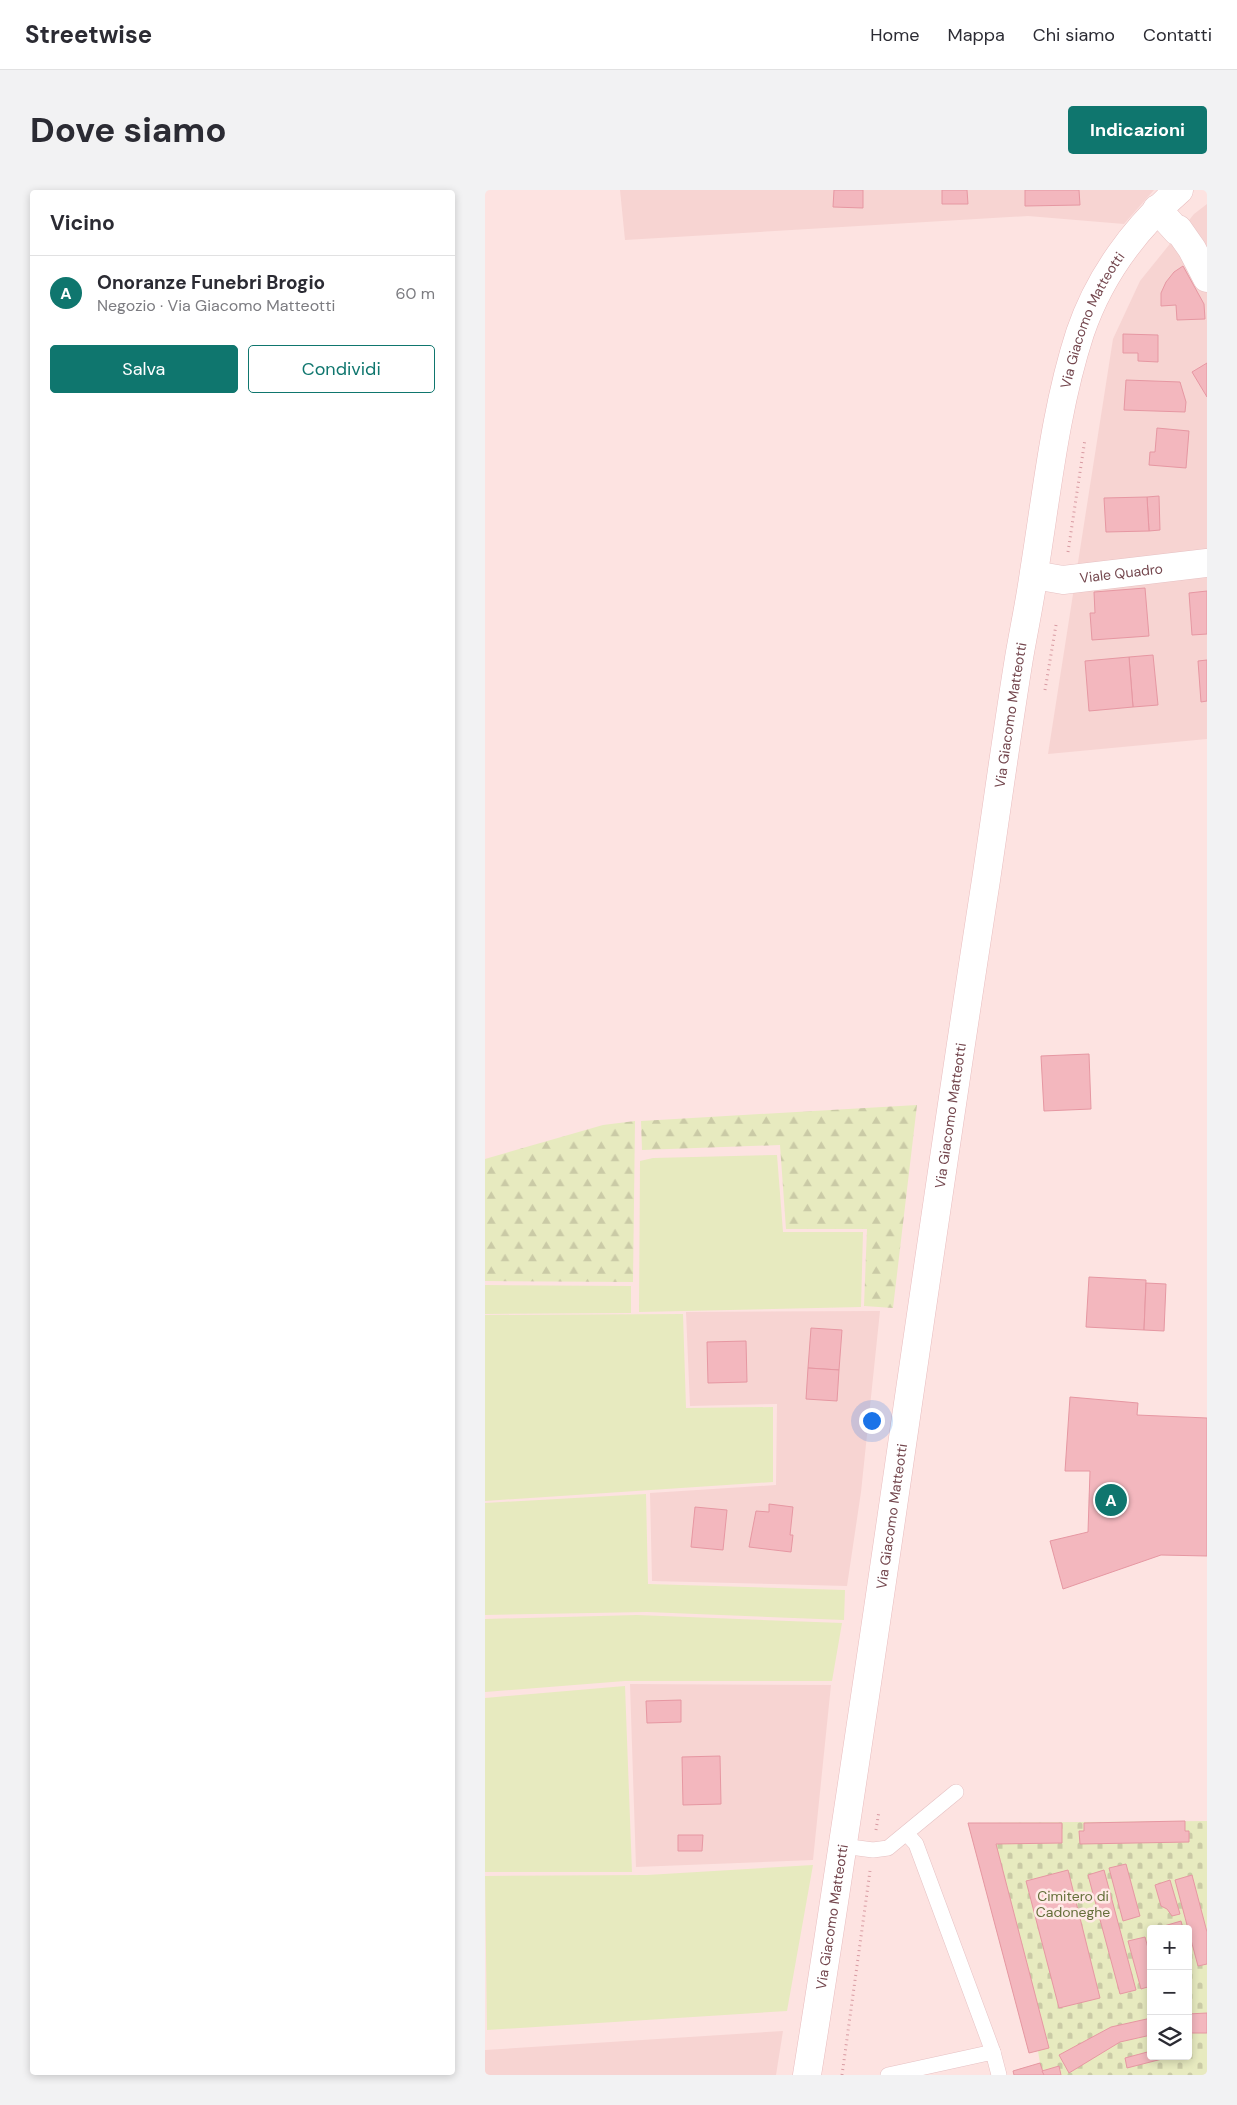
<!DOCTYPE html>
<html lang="it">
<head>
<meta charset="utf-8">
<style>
  body { margin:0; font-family:"DM Sans",sans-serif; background:#f2f2f3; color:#2b2b33 }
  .controls { position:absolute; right:15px; bottom:15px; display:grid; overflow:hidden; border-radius:5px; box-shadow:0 2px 8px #0003 }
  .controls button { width:45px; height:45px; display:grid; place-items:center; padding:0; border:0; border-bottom:1px solid #e1e1e2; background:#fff; color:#2b2b33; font:25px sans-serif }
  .you { position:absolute; left:386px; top:1230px; width:18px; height:18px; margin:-12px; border:4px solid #fff; border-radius:50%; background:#1a73e8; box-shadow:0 0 0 8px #1a73e833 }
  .badge { display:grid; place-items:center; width:32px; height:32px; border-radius:50%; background:#0f766e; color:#fff; font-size:16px; font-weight:700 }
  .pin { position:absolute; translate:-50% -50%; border:2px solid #fff; box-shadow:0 1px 5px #0006 }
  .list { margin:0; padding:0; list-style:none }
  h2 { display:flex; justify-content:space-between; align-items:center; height:65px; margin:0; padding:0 20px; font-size:21px }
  h2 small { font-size:16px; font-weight:400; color:#7c7c81 }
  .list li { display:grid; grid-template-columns:32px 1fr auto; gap:15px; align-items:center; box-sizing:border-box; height:75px; padding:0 20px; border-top:1px solid #e1e1e2 }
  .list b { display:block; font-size:19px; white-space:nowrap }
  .list p { margin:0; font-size:16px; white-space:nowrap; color:#7c7c81 }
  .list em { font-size:16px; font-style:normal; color:#7c7c81 }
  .actions { display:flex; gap:10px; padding:15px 20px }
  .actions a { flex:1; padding:11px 0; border:1px solid #0f766e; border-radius:5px; text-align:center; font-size:18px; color:#0f766e }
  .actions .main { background:#0f766e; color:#fff }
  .icon { flex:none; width:28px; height:28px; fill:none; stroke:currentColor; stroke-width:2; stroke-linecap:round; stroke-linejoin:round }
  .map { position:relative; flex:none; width:722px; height:1885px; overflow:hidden; border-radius:5px }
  header { display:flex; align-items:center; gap:30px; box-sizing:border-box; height:70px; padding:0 25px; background:#fff; border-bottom:1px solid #e1e1e2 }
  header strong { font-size:24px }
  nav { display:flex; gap:28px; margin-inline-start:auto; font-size:18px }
  .intro { display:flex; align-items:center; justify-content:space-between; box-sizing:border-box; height:120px; padding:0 30px }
  h1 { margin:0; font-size:35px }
  .button { padding:12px 22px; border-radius:5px; background:#0f766e; color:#fff; font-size:18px; font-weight:700 }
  main { display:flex; gap:30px; padding:0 30px }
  aside { flex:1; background:#fff; border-radius:5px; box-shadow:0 2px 8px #0003 }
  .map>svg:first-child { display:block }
  .residential { fill:#f7d4d2 }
  .grass { fill:#e7eabf }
  .forest { fill:url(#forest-firs) }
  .cemetery { fill:url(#cemetery-stones); fill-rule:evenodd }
  .building { fill:#f3b7be; stroke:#e697a2 }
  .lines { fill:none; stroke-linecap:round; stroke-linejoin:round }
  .lane-casing { stroke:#e6c1c3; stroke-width:16 }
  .street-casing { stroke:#e6c1c3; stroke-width:29 }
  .secondary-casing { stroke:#e8bcbe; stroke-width:29 }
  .path { stroke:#d89ba2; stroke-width:3; stroke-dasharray:1 4; stroke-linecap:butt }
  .lane { stroke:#fff; stroke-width:15 }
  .street { stroke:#fff; stroke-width:28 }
  .secondary { stroke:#fff; stroke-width:28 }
  .labels { text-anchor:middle; stroke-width:5; stroke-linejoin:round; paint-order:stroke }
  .street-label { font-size:14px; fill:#74474e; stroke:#ffeae7 }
  .park-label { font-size:14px; fill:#656f3a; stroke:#ffeae7 }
</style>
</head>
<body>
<header>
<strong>Streetwise</strong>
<nav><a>Home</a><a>Mappa</a><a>Chi siamo</a><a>Contatti</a></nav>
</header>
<div class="intro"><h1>Dove siamo</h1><a class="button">Indicazioni</a></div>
<main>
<aside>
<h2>Vicino<small></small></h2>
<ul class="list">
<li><span class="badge">A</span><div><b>Onoranze Funebri Brogio</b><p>Negozio · Via Giacomo Matteotti</p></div><em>60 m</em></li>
</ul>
<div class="actions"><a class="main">Salva</a><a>Condividi</a></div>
</aside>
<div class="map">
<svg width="722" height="1885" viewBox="0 0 722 1885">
  <defs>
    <pattern id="forest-firs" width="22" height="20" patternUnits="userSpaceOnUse" patternTransform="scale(1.25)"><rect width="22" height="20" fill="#e7eabf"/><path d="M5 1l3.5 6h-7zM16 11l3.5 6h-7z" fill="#cacaa6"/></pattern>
    <pattern id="cemetery-stones" width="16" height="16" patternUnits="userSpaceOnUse" patternTransform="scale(1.25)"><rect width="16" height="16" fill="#e7eabf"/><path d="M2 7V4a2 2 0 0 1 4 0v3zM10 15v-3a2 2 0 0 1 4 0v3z" fill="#cacaa6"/></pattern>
  </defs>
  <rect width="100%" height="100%" fill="#fde3e1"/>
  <g class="residential">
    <path d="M 135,0 L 669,0 L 639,34 L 543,26 L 140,50 Z"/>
    <path d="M 722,14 L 722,549 L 563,564 L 628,149 L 655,91 L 709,24 Z"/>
    <path d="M 395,1121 L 376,1302 L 362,1396 L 167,1391 L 165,1303 L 291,1295 L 292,1214 L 205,1216 L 201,1122 Z"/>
    <path d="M 145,1494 L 346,1495 L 328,1670 L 151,1677 Z"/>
    <path d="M 298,1841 L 291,1885 L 0,1885 L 0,1860 Z"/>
  </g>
  <g class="grass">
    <path d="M 292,965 L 298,1042 L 378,1042 L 376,1117 L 154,1122 L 155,971 L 168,968 Z"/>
    <path d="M 0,1095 L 146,1096 L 146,1123 L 0,1124 Z"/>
    <path d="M 198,1124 L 201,1218 L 288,1217 L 288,1292 L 0,1311 L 0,1125 Z"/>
    <path d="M 161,1304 L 163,1394 L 360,1400 L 359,1430 L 162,1422 L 0,1425 L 0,1313 Z"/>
    <path d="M 152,1425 L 357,1433 L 347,1491 L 140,1491 L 0,1502 L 0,1429 Z"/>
    <path d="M 140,1496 L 147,1682 L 0,1682 L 0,1508 Z"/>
    <path d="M 328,1675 L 302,1821 L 2,1840 L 0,1686 L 162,1685 Z"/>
  </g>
  <g class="forest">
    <path d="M 432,915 L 408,1118 L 379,1116 L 382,1039 L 301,1039 L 295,955 L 157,960 L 156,931 Z"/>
    <path d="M 150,931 L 148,1092 L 0,1091 L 0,969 L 118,935 Z"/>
  </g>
  <path class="cemetery" d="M 722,1631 L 722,1885 L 529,1885 L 528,1881 L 555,1873 L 553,1861 L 544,1863 L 483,1633 ZM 666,1739 L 703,1739 L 703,1866 L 666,1866 Z"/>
  <g class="building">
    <path d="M 349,0 L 378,0 L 378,18 L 348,17 Z"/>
    <path d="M 457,0 L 482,0 L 483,14 L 457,14 Z"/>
    <path d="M 540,0 L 594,0 L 595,15 L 540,16 Z"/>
    <path d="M 698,76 L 719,114 L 720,129 L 692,130 L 691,115 L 676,116 L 676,103 L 681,92 L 689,82 Z"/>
    <path d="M 638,144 L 673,145 L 673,172 L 653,171 L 653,163 L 638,163 Z"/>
    <path d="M 722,173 L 722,207 L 707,182 Z"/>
    <path d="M 641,190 L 695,192 L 701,212 L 700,222 L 639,220 Z"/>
    <path d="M 672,238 L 704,241 L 701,278 L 664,275 L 665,262 L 670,262 Z"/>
    <path d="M 674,306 L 675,340 L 664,341 L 662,307 Z"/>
    <path d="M 662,307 L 664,341 L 621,342 L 619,308 Z"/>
    <path d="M 660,398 L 664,446 L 607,450 L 605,423 L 610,423 L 609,402 Z"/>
    <path d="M 722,401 L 722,444 L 707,445 L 704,403 Z"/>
    <path d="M 668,465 L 673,515 L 648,517 L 644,467 Z"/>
    <path d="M 644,467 L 648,517 L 604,521 L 600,471 Z"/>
    <path d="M 722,470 L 722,511 L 716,512 L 713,471 Z"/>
    <path d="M 604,864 L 606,919 L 559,921 L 556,866 Z"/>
    <path d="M 604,1087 L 661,1090 L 659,1140 L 601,1137 Z"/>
    <path d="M 661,1093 L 681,1094 L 679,1141 L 659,1140 Z"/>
    <path d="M 326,1138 L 357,1140 L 354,1180 L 323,1178 Z"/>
    <path d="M 261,1151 L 262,1192 L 223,1193 L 222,1152 Z"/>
    <path d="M 323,1178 L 354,1180 L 352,1211 L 321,1209 Z"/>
    <path d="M 585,1207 L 653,1213 L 652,1225 L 722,1228 L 722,1366 L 676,1365 L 578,1399 L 565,1351 L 603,1342 L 605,1281 L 580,1281 Z"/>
    <path d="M 284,1314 L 308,1317 L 305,1345 L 308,1345 L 306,1362 L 264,1357 L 271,1321 L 284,1322 Z"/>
    <path d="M 210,1317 L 242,1320 L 238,1360 L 206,1357 Z"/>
    <path d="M 196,1510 L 196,1532 L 162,1533 L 161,1511 Z"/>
    <path d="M 235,1566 L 236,1614 L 198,1615 L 197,1567 Z"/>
    <path d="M 700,1631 L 700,1641 L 704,1641 L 704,1652 L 595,1654 L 594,1641 L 599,1641 L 599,1633 Z"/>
    <path d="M 483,1633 L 577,1633 L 577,1653 L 511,1654 L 564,1858 L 544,1863 Z"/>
    <path d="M 193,1645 L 218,1645 L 217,1661 L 193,1661 Z"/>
    <path d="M 641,1674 L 655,1726 L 638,1731 L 624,1678 Z"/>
    <path d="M 583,1680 L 615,1808 L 574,1818 L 541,1691 Z"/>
    <path d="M 619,1680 L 651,1800 L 635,1804 L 603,1685 Z"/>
    <path d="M 707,1685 L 722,1742 L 722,1774 L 713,1776 L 690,1690 Z"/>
    <path d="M 685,1690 L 695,1724 L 687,1726 L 682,1719 L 676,1716 L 670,1695 Z"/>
    <path d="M 696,1731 L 698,1739 L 680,1739 L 679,1736 Z"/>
    <path d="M 660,1747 L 666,1769 L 666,1796 L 656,1799 L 643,1751 Z"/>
    <path d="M 722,1823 L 722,1843 L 703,1843 L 703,1824 Z"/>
    <path d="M 666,1828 L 666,1845 L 635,1852 L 584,1883 L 574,1865 L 626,1837 Z"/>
    <path d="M 666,1861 L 666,1866 L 676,1866 L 677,1869 L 642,1878 L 640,1868 Z"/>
    <path d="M 555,1873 L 559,1885 L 529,1885 L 528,1881 Z"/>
    <path d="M 574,1876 L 576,1885 L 559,1885 L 557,1881 Z"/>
  </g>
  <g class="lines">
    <g class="lane-casing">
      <g id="lane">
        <path d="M 422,1644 L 431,1654 L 508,1862"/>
        <path d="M 358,1656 L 388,1660 L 403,1658 L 471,1602"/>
        <path d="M 403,1885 L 508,1862 L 514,1885"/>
      </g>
    </g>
    <g class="street-casing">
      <g id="street">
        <path d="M 672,19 L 692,41 L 693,39 L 707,59 L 722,88"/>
        <path id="s1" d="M 549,385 L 578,390 L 722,373"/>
      </g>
    </g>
    <g class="secondary-casing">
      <g id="secondary">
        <path id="s2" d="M 322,1885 C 386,1487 439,1088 501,690 C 512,616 522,542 534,468 C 539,439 545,411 549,382 C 562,302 570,220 595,143 C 614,87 650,38 694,0"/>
      </g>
    </g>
    <g class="path">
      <path d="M 583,362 L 600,249"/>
      <path d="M 560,500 L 571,435"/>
      <path d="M 391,1640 L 394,1621"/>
      <path d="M 357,1885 L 385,1681"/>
    </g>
    <use href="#lane" class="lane"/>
    <use href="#street" class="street"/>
    <use href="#secondary" class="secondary"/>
  </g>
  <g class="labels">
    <g class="street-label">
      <text dy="5" stroke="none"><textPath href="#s2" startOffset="1780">Via Giacomo Matteotti</textPath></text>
      <text dy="5" stroke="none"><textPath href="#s1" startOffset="88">Viale Quadro</textPath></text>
      <text dy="5" stroke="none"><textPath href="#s2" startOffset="1375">Via Giacomo Matteotti</textPath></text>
      <text dy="5" stroke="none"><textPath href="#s2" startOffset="970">Via Giacomo Matteotti</textPath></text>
      <text dy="5" stroke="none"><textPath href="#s2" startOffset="565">Via Giacomo Matteotti</textPath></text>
      <text dy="5" stroke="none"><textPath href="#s2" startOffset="160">Via Giacomo Matteotti</textPath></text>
    </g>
    <g class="park-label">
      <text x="588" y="1711">Cimitero di<tspan x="588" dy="16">Cadoneghe</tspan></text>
    </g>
  </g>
</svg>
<div class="controls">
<button>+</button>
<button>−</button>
<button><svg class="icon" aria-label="layers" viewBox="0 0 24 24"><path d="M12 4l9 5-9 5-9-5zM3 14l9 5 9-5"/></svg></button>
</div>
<div class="you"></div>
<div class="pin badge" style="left:626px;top:1310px">A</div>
</div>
</main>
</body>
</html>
